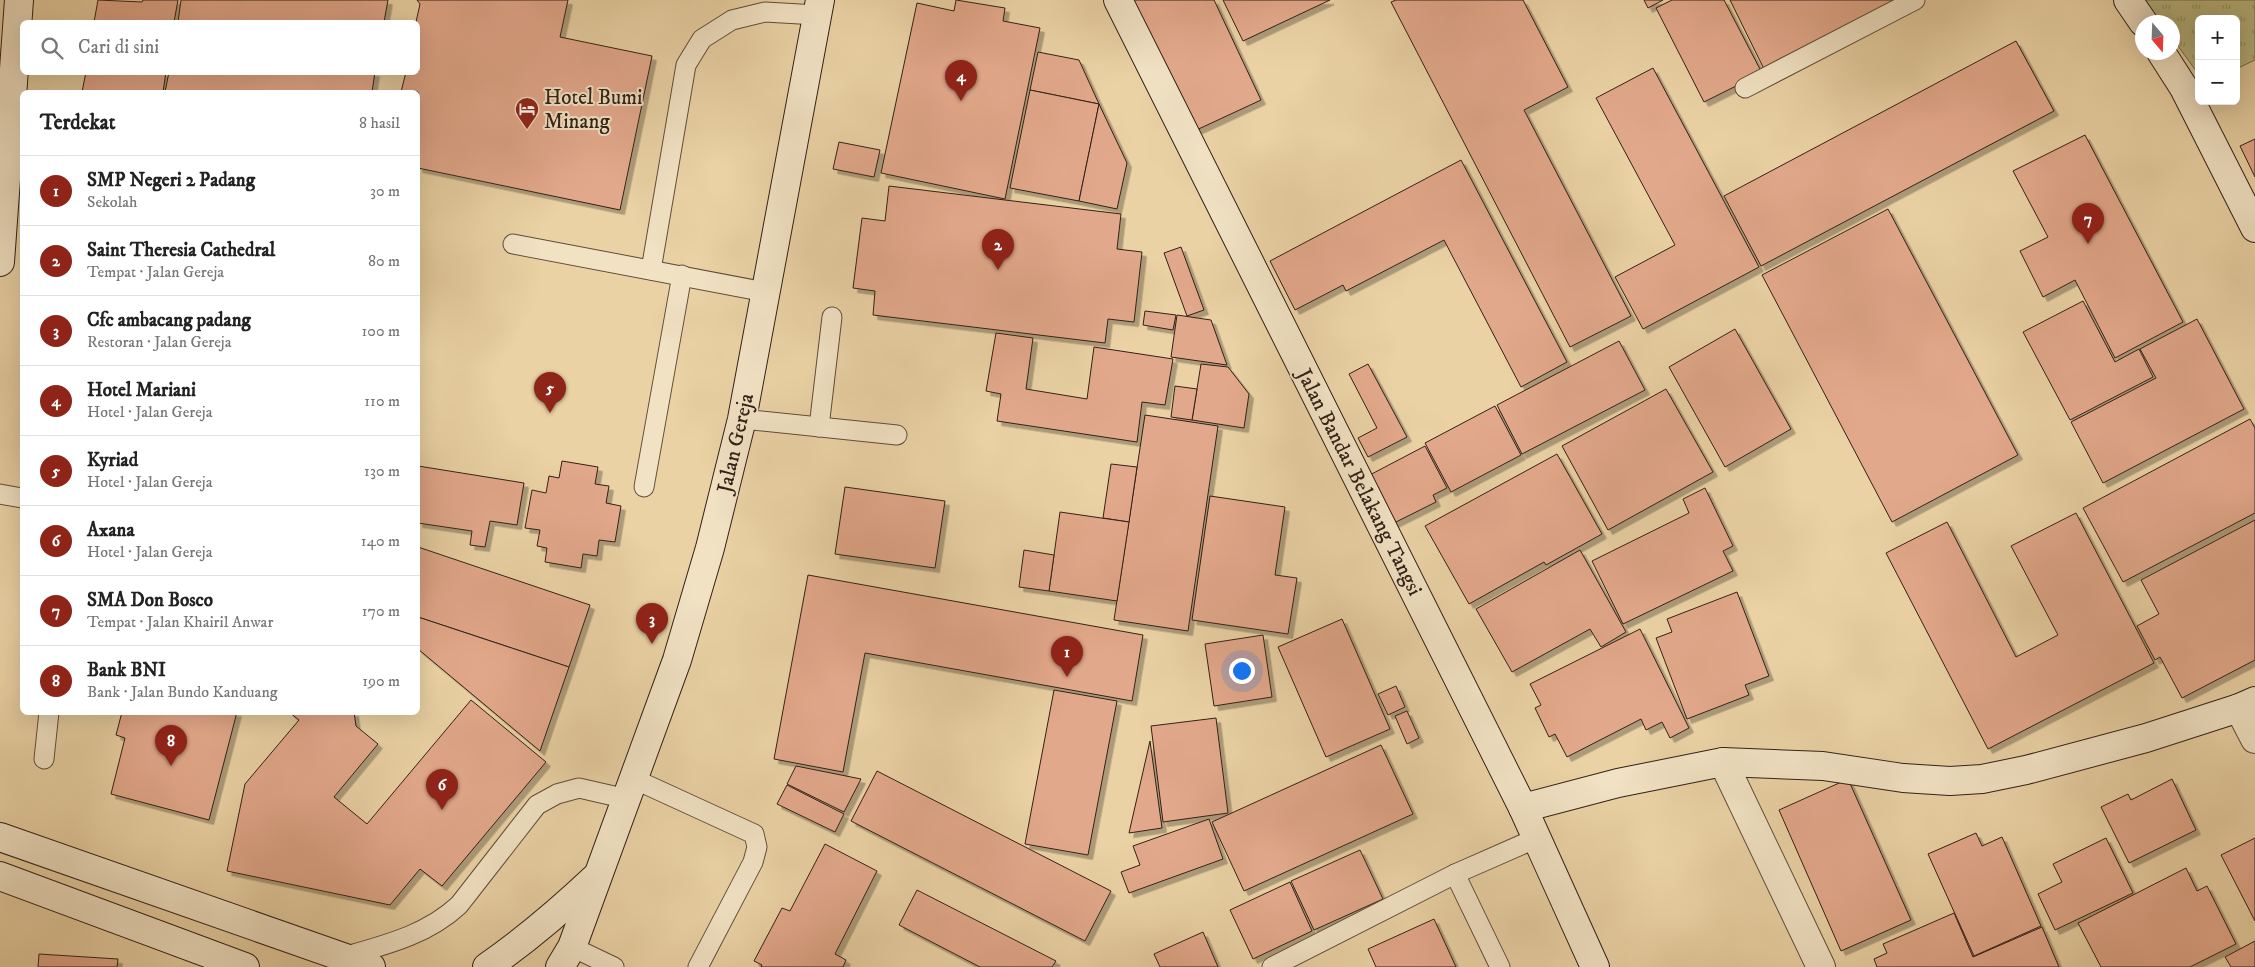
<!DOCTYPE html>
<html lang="id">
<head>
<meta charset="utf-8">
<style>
  body { margin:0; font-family:"IM FELL DW Pica",serif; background:#f6f6f6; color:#222 }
  .controls { position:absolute; right:15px; top:15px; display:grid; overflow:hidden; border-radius:8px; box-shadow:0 5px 20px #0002 }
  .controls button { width:45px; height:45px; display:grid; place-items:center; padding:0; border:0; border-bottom:1px solid #e0e0e0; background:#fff; color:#222; font:25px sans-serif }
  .compass { position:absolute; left:2135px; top:15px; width:45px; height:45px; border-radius:50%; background:#fff; box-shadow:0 5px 20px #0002; rotate:161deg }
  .you { position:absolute; left:1241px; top:670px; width:18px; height:18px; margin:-12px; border:4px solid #fff; border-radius:50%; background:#1a73e8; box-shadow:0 0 0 8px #1a73e833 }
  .badge { display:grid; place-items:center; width:32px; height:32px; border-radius:50%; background:#8f2418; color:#fff; font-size:16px; font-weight:700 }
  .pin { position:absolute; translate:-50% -41px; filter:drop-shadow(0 1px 2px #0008) }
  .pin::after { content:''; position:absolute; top:26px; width:18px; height:15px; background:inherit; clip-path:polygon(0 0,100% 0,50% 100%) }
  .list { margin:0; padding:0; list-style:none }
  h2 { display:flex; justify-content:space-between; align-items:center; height:65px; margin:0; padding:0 20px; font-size:21px }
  h2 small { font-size:16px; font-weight:400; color:#767676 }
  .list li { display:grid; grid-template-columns:32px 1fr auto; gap:15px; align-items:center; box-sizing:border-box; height:70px; padding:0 20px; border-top:1px solid #e0e0e0 }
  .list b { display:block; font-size:19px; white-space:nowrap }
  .list p { margin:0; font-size:16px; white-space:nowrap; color:#767676 }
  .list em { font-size:16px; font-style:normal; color:#767676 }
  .icon { flex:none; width:28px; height:28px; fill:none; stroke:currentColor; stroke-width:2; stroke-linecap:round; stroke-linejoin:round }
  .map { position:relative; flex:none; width:2255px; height:967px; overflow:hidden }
  .search { position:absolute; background:#fff; box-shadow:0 5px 20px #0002; left:20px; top:20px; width:400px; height:55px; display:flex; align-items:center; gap:12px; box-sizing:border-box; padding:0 18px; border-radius:8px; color:#767676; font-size:19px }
  .panel { position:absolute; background:#fff; box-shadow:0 5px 20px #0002; left:20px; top:90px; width:400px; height:625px; border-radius:8px }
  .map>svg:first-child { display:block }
  .grass { fill:url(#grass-tufts); stroke:#766d4d }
  .building { fill:#e2a88b; stroke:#322017; filter:url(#shadow) }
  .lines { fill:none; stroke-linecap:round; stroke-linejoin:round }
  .lane-casing { stroke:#604c3a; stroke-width:21 }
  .street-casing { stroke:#604c3a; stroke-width:30 }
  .secondary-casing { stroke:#322017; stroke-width:30 }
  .lane { stroke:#f1e2c4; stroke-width:19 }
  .street { stroke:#f1e2c4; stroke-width:28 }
  .secondary { stroke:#f1e2c4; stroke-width:28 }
  .labels { text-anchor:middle; stroke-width:4; stroke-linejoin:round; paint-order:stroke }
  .poi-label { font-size:21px; fill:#322017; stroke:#f1e2c4; text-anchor:start }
  .street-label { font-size:21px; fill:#322017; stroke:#f1e2c4 }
</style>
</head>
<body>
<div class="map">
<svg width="2255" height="967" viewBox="0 0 2255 967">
  <defs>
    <pattern id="grass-tufts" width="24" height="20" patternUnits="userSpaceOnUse" patternTransform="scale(1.25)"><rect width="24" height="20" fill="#bbba83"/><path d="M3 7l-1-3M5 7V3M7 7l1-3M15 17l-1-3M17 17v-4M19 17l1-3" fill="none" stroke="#99976a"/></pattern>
    <filter id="shadow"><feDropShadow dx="4.5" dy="4.5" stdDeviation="0" flood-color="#0004"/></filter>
  </defs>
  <rect width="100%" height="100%" fill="#ead2a5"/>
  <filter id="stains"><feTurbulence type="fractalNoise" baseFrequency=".004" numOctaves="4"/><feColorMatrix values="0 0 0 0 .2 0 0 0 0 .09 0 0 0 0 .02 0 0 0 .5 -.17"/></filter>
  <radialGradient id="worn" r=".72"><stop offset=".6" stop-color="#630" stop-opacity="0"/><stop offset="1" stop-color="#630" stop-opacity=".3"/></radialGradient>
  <path class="grass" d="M 2144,0 L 2255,0 L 2255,60 L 2236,69 L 2236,19 L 2199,19 L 2199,75 L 2173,39 L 2172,22 L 2160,22 Z"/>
  <g class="building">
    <path d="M 98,0 L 142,2 L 143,0 L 178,0 L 174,22 L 94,22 Z"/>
    <path d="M 181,0 L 388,0 L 384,22 L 178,22 Z"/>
    <path d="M 417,0 L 568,0 L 560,37 L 652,56 L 620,210 L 418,168 L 418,92 L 401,92 L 406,72 L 418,72 L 416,22 L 420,4 Z"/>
    <path d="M 956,0 L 1005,8 L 1003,21 L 1040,28 L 1005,199 L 881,173 L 917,3 L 954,11 Z"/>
    <path d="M 1129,0 L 1214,0 L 1261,100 L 1190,133 Z"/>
    <path d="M 1223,0 L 1330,0 L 1243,41 Z"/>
    <path d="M 1396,0 L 1523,0 L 1568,87 L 1524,110 L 1631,316 L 1570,347 L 1391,2 Z"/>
    <path d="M 1644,0 L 1663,0 L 1648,8 Z"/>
    <path d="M 1672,0 L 1724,0 L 1762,73 L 1704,102 L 1656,8 Z"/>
    <path d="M 1730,0 L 1901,0 L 1764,69 Z"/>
    <path d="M 2016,41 L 2054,111 L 1761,266 L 1724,196 Z"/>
    <path d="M 1038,52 L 1079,60 L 1099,104 L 1030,90 Z"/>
    <path d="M 1653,68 L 1759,267 L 1643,329 L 1615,277 L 1675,245 L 1596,98 Z"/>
    <path d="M 86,72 L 166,72 L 163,92 L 82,92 Z"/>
    <path d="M 169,72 L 375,72 L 372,92 L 165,92 Z"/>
    <path d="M 1030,90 L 1099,104 L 1079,201 L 1010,188 Z"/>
    <path d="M 1099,104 L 1127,163 L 1117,209 L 1079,201 Z"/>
    <path d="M 2085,135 L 2183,322 L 2115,358 L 2075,280 L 2043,297 L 2020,251 L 2048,237 L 2013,171 Z"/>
    <path d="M 2255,139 L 2255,177 L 2240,146 Z"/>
    <path d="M 839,142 L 880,150 L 874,177 L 833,169 Z"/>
    <path d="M 1461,160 L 1567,362 L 1521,387 L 1444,240 L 1346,291 L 1343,285 L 1295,310 L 1270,261 Z"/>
    <path d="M 889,186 L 1121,214 L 1117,249 L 1142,252 L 1134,322 L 1108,319 L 1105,343 L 873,315 L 875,291 L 853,288 L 862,218 L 885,221 Z"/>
    <path d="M 1888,209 L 2018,455 L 1892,522 L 1762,275 Z"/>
    <path d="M 1181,247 L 1204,310 L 1187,316 L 1164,253 Z"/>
    <path d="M 2083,301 L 2115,362 L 2139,349 L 2153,377 L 2070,420 L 2023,332 Z"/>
    <path d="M 1145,311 L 1176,315 L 1173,330 L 1143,325 Z"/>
    <path d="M 1177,315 L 1211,320 L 1227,365 L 1171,357 Z"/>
    <path d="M 2197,319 L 2244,409 L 2103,483 L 2071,422 L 2156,378 L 2140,349 Z"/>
    <path d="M 1735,329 L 1791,429 L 1725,467 L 1669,367 Z"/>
    <path d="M 996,333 L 1033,338 L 1026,389 L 1087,399 L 1094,347 L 1173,359 L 1165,405 L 1142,402 L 1137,442 L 997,421 L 1001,394 L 986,391 Z"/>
    <path d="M 1619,341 L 1645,390 L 1522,454 L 1497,405 Z"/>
    <path d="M 1201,364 L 1228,367 L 1249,394 L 1244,428 L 1192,420 Z"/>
    <path d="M 1368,364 L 1407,437 L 1368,457 L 1358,438 L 1377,428 L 1349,374 Z"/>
    <path d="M 1175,386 L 1197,389 L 1192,420 L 1171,417 Z"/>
    <path d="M 1666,389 L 1713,472 L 1608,530 L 1562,446 Z"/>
    <path d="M 1495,406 L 1521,455 L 1451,492 L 1425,443 Z"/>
    <path d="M 1145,415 L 1218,426 L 1188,631 L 1114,620 Z"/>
    <path d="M 2250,419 L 2255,428 L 2255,513 L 2123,582 L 2083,508 Z"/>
    <path d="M 1425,446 L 1447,488 L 1433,495 L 1436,502 L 1390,525 L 1364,478 Z"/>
    <path d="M 1557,454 L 1602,534 L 1546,565 L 1544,562 L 1469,604 L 1425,526 Z"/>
    <path d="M 562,461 L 598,467 L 595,484 L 609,486 L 606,503 L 621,506 L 615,542 L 599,540 L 597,556 L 583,554 L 581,568 L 545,562 L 547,548 L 537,546 L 540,530 L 525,528 L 532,490 L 546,493 L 549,476 L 559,478 Z"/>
    <path d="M 1111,464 L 1137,467 L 1129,522 L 1103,518 Z"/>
    <path d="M 418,466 L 524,483 L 517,525 L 490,521 L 485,547 L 470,545 L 472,531 L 418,523 Z"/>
    <path d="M 845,487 L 945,501 L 935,568 L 835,554 Z"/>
    <path d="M 1705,488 L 1733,546 L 1723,551 L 1733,571 L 1623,624 L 1592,561 L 1689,513 L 1683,499 Z"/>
    <path d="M 1210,496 L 1285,507 L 1275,575 L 1297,578 L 1288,634 L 1192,620 Z"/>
    <path d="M 1060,512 L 1129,522 L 1117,601 L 1049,591 Z"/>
    <path d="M 2076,513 L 2154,663 L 1988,749 L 1886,553 L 1947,522 L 2016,657 L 2058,635 L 2011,546 Z"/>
    <path d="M 2255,520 L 2255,660 L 2182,698 L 2160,657 L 2155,660 L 2137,626 L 2159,614 L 2141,580 Z"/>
    <path d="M 418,547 L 590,605 L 569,667 L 418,617 Z"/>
    <path d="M 1024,550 L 1054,555 L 1049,591 L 1019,587 Z"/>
    <path d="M 1580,550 L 1626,632 L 1601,647 L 1590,629 L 1512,672 L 1476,609 Z"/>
    <path d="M 808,575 L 1143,635 L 1132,701 L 865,653 L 843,772 L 774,759 Z"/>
    <path d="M 1737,592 L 1769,676 L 1745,685 L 1749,695 L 1687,719 L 1656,638 L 1672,632 L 1667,619 Z"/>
    <path d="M 418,617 L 569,667 L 540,751 L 418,649 Z"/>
    <path d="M 1342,619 L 1390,729 L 1326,757 L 1278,647 Z"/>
    <path d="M 1640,629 L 1689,728 L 1670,738 L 1662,722 L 1646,730 L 1641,719 L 1567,757 L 1555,734 L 1549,737 L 1535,708 L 1541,705 L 1530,684 Z"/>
    <path d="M 1263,635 L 1272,697 L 1214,706 L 1205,644 Z"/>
    <path d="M 1396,686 L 1405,707 L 1388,715 L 1378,694 Z"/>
    <path d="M 1054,690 L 1117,701 L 1088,855 L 1025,844 Z"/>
    <path d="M 471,700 L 546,762 L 442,886 L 420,869 L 390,905 L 227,871 L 245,784 L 299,720 L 289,712 L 354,712 L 356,726 L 378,744 L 334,797 L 367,824 Z"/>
    <path d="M 1407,711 L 1419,738 L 1407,744 L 1395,716 Z"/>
    <path d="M 122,712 L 237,712 L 209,820 L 111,794 L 125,738 L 116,735 Z"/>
    <path d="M 1216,718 L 1228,813 L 1163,822 L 1151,726 Z"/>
    <path d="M 1150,741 L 1162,828 L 1129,833 Z"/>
    <path d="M 1381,745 L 1413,814 L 1244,891 L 1212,822 Z"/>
    <path d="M 796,766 L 861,779 L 844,812 L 787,784 Z"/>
    <path d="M 877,771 L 1111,891 L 1085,941 L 851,821 Z"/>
    <path d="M 1848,779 L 1911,920 L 1841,951 L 1779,810 Z"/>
    <path d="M 2172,779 L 2196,830 L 2129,863 L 2101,807 L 2128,794 L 2131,800 Z"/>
    <path d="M 787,785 L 844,814 L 835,832 L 777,804 Z"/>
    <path d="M 1209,819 L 1223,859 L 1129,893 L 1121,872 L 1140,865 L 1133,846 Z"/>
    <path d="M 1976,833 L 1982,846 L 2002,837 L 2041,926 L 1974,956 L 1928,854 Z"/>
    <path d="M 2106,838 L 2133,893 L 2055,930 L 2038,894 L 2062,882 L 2053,864 Z"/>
    <path d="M 2255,838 L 2255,921 L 2221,855 Z"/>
    <path d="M 825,844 L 877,871 L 835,954 L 846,960 L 843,967 L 761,967 L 762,965 L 754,961 L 782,908 L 790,911 Z"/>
    <path d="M 1360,850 L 1383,899 L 1314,930 L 1291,881 Z"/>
    <path d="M 2186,868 L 2197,891 L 2207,886 L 2236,944 L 2190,967 L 2101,967 L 2078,923 Z"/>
    <path d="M 1290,882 L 1312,931 L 1253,959 L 1230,910 Z"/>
    <path d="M 917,890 L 1056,961 L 1052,967 L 980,967 L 899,925 Z"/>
    <path d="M 1954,913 L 1973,957 L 2042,927 L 2059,967 L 1877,967 L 1874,959 L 1887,953 L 1883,944 Z"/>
    <path d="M 1434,919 L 1456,967 L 1376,967 L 1368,949 Z"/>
    <path d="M 1203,932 L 1218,967 L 1160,967 L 1154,954 Z"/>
    <path d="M 2255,941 L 2255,967 L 2231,967 L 2225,957 Z"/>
    <path d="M 39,954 L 118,959 L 117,967 L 38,967 Z"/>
  </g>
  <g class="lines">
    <g class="lane-casing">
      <g id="lane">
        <path d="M 1745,88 L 1915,0"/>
        <path d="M 513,244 L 765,292"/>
        <path d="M 651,270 L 686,65 L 702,39 L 732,20 L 765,12 L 817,15"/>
        <path d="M 742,419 L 897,435"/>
        <path d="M 819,427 L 832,317"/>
        <path d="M 644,487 L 682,275"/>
        <path d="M 0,494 L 22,498"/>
        <path d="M 44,759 L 49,712"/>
        <path d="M 634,779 L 754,834 L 757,847 L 753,862 L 698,967"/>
        <path d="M 1455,874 L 1500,967"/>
        <path d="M 572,947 L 614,967"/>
        <path d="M 343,957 C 385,945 427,935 459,905 L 537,805 L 557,794 L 579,788 L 627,799"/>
        <path d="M 1272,967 L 1455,874 L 1537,838"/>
      </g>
    </g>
    <g class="street-casing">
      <g id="street">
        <path d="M 2239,708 L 2255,739"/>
        <path d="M 1723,762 L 1821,967"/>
      </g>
    </g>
    <g class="secondary-casing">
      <g id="secondary">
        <path d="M 1118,0 L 1523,808 L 1595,967"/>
        <path d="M 2128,0 L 2143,22"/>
        <path d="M 2161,52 L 2184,88 L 2255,228"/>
        <path d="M 0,262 L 19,0"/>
        <path d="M 1523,808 L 1618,783 L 1723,762 L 1823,766 L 1903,778 L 1950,781 L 1982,779 L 2026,770 L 2146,738 L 2239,708 L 2255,701"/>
        <path d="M 0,837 L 371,967"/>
        <path d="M 0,876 L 245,967"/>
        <path d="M 487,967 C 526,940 561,910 595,878"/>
        <path d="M 560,967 L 572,947 L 677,660 L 710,548 L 742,419 L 820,0"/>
      </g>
    </g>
    <use href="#lane" class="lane"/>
    <use href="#street" class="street"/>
    <use href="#secondary" class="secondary"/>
  </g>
  <defs>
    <g id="hotel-pin" transform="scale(1.25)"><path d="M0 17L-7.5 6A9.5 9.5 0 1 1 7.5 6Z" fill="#8f2418" stroke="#f1e2c4"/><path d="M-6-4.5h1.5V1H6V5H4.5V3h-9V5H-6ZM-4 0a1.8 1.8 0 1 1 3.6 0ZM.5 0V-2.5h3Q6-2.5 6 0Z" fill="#fff"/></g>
  </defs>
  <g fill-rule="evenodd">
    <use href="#hotel-pin" x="527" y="109"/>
  </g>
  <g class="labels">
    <g class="poi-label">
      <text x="544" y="104">Hotel Bumi<tspan x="544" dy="24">Minang</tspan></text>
    </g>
    <g class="street-label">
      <text transform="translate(735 443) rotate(-77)" y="7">Jalan Gereja</text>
      <text transform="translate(1360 482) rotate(63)" y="7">Jalan Bandar Belakang Tangsi</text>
    </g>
  </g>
  <rect width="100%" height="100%" filter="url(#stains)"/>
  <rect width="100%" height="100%" fill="url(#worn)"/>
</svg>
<div class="controls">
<button>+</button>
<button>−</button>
</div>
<svg class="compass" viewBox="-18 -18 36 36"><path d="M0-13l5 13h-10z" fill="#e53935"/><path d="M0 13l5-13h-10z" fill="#767676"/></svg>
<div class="you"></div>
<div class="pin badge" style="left:1067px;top:677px">1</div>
<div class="pin badge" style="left:998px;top:270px">2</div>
<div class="pin badge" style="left:652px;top:644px">3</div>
<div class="pin badge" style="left:961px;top:101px">4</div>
<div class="pin badge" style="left:550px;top:413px">5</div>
<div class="pin badge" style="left:442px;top:810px">6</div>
<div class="pin badge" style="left:2088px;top:244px">7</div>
<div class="pin badge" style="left:171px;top:766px">8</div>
<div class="search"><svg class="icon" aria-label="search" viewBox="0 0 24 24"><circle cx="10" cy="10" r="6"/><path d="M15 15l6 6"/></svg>Cari di sini</div>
<section class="panel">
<h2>Terdekat<small>8 hasil</small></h2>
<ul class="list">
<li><span class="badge">1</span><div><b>SMP Negeri 2 Padang</b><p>Sekolah</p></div><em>30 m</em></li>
<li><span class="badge">2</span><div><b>Saint Theresia Cathedral</b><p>Tempat · Jalan Gereja</p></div><em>80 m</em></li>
<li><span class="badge">3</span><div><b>Cfc ambacang padang</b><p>Restoran · Jalan Gereja</p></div><em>100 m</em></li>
<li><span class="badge">4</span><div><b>Hotel Mariani</b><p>Hotel · Jalan Gereja</p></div><em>110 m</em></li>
<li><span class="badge">5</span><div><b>Kyriad</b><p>Hotel · Jalan Gereja</p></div><em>130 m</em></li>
<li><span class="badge">6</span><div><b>Axana</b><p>Hotel · Jalan Gereja</p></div><em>140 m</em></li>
<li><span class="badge">7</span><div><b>SMA Don Bosco</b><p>Tempat · Jalan Khairil Anwar</p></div><em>170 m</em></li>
<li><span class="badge">8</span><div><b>Bank BNI</b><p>Bank · Jalan Bundo Kanduang</p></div><em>190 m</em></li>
</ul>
</section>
</div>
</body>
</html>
